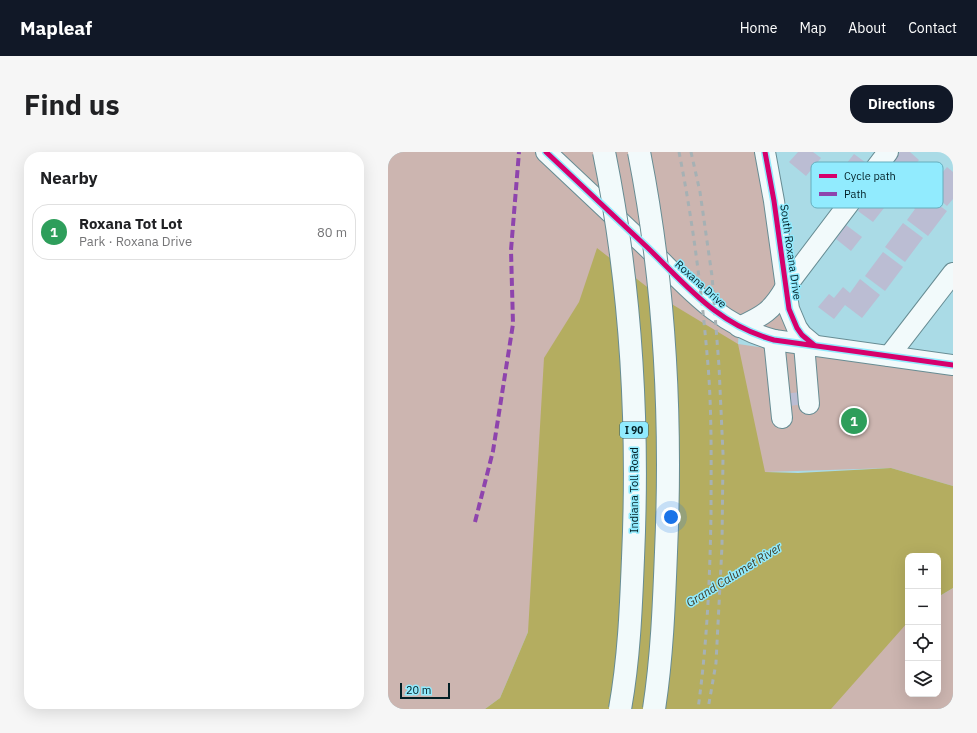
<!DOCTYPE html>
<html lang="en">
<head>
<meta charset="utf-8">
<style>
  body { margin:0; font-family:"IBM Plex Sans",sans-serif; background:#f6f6f6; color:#202124 }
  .controls { position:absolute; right:12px; bottom:12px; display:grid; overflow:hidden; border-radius:8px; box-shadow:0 4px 16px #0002 }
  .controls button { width:36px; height:36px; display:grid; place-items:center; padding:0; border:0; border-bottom:1px solid #e0e0e0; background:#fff; color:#202124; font:20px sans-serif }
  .scale { position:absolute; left:12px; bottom:10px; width:50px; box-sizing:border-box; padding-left:4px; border:2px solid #021f25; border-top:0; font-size:11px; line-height:14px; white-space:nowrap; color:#021f25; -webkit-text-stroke:3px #91ebfe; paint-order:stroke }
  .you { position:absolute; left:283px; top:365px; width:14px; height:14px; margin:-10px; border:3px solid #fff; border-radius:50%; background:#1a73e8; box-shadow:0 0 0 6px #1a73e833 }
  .badge { display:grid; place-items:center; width:26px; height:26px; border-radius:50%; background:#111827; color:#fff; font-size:13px; font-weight:700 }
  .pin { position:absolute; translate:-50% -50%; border:2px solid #fff; box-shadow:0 1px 4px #0006 }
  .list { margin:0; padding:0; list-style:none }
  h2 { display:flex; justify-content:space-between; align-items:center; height:52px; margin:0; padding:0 16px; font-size:17px }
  h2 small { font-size:13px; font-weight:400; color:#757577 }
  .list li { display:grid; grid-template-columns:26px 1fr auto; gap:12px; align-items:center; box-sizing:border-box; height:56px; margin:0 8px 8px; padding:0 8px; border:1px solid #e0e0e0; border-radius:16px }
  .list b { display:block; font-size:15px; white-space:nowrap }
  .list p { margin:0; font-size:13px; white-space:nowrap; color:#757577 }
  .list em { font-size:13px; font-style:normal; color:#757577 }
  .icon { flex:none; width:22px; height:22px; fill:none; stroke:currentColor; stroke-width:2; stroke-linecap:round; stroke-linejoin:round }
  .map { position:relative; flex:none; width:565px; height:557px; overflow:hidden; border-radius:16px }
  header { display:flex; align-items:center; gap:24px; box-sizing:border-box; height:56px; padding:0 20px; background:#111827; color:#fff }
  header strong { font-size:19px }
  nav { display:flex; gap:22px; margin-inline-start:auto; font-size:14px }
  .intro { display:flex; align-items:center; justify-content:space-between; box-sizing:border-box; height:96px; padding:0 24px }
  h1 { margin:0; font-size:28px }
  .button { padding:10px 18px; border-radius:16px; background:#111827; color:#fff; font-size:14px; font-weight:700 }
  main { display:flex; gap:24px; padding:0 24px }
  aside { flex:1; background:#fff; border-radius:16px; box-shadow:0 4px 16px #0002 }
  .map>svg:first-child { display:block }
  .green { fill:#ccb5b0 }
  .water { fill:#b4ad60 }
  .building { fill:#bbbdd3 }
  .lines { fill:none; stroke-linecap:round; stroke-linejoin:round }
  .minor-casing { stroke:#678c93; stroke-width:22 }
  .minor { stroke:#f2fafb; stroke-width:20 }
  .rail { stroke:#a6b1b4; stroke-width:3; stroke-dasharray:5 5; stroke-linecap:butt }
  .highway-bridge-casing { stroke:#678c93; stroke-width:24; stroke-linecap:butt }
  .highway-bridge { stroke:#f2fafb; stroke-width:22 }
  .quiet { stroke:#8e44ad; stroke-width:4; stroke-dasharray:8 4; stroke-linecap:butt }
  .cycleway-casing { stroke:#91ebfe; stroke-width:8 }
  .cycleway { stroke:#d6006c; stroke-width:5 }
  .labels { text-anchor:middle; stroke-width:3; stroke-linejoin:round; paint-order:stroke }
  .shield { fill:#91ebfe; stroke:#2d5c66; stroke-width:1 }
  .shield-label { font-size:10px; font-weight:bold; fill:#021f25 }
  .street-label { font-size:11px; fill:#021f25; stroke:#91ebfe }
  .water-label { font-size:12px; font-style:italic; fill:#413a23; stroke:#91ebfe }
  .key { fill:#91ebfe; stroke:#66aebd; stroke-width:1 }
  .key-label { font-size:11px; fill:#021f25 }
</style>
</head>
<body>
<header>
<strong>Mapleaf</strong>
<nav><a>Home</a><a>Map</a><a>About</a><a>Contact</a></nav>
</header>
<div class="intro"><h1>Find us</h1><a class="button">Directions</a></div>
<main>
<aside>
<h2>Nearby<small></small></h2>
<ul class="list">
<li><span class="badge" style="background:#2e9e5b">1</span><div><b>Roxana Tot Lot</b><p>Park · Roxana Drive</p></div><em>80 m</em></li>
</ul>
</aside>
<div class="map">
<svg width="565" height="557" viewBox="0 0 565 557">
  <rect width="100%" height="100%" fill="#aadbe6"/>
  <g class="green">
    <path d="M 0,0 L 377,0 L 414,183 L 351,176 L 350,192 L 565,223 L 565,334 L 503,316 L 377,320 L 140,480 L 112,546 L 97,557 L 0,557 Z"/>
    <path d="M 565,436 L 565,557 L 293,557 L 520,438 L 520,542 L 550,542 L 550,445 Z"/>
  </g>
  <path class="water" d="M 209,96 L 272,145 L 350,192 L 377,320 L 410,321 L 503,316 L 565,334 L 565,436 L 550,445 L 550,404 L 520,404 L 520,470 L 443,557 L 97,557 L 112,546 L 140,480 L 156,206 L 191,150 Z"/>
  <g class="building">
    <path d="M 410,0 L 425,0 L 433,6 L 418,24 L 401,10 Z"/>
    <path d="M 512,0 L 522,0 L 531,8 L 519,23 L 503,11 Z"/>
    <path d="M 466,2 L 481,13 L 469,28 L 454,17 Z"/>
    <path d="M 559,15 L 565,20 L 565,47 L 559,54 L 540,38 Z"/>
    <path d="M 531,39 L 559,59 L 540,84 L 519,68 L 527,57 L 521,52 Z"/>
    <path d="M 480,44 L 496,56 L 485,70 L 470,59 Z"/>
    <path d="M 515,71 L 535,86 L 517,110 L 497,95 Z"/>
    <path d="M 458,73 L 474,85 L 463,99 L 448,87 Z"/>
    <path d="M 495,100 L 515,115 L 497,139 L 477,124 Z"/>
    <path d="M 472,127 L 492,143 L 474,166 L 457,153 L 446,167 L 430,155 L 441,142 L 446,146 L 455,135 L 462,141 Z"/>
    <path d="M 413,240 L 415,252 L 396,255 L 394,242 Z"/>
  </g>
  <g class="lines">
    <g class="minor-casing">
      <g id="minor">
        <path d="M 158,0 C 192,32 226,64 260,96 C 299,134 330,173 386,188 L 565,213"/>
        <path d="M 377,0 L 386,49 L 401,157 L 409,176 L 414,183 L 427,194"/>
        <path d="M 351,175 C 375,164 384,159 397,136 L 500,0"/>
        <path d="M 386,188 L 394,266"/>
        <path d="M 416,192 L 421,252"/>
        <path d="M 501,204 L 565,121"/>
      </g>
    </g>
    <use href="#minor" class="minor"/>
    <g class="rail">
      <path d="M 291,0 C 305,70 314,142 320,213 C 324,262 323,312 323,361 C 322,427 319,492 310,557"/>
      <path d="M 303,0 L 312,40 L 324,124 L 331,214 L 335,302 L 334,394 L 328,511 L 320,557"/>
    </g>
    <g class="highway-bridge-casing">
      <g id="highway-bridge">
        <path d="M 216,0 C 243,133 251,271 245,406 C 243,456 241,507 232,557"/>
        <path d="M 251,0 C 277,132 284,266 278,400 C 276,452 274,505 266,557"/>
      </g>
    </g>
    <use href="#highway-bridge" class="highway-bridge"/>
    <path class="quiet" d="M 87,370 L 105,299 L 125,172 L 123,98 L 131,0"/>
    <g class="cycleway-casing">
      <g id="cycleway">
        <path d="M 158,0 C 192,32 226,64 260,96 C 299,134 330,173 386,188 L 565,213"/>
        <path d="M 377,0 L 386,49 L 401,157 L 409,176 L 414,183 L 426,193"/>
      </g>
    </g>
    <use href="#cycleway" class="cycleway"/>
  </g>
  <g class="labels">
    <rect class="shield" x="232" y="270" width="28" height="16" rx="3"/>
    <g class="shield-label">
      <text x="246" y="282">I 90</text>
    </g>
    <g class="street-label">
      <text transform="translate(403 100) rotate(82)" y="4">South Roxana Drive</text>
      <text transform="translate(313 132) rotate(42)" y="4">Roxana Drive</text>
      <text transform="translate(246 338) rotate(-90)" y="4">Indiana Toll Road</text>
    </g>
    <g class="water-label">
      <text transform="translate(346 423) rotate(-32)" y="4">Grand Calumet River</text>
    </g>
  </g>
  <rect x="423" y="10" width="132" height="46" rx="6" class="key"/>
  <rect x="431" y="22" width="18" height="4" fill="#d6006c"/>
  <rect x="431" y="40" width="18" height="4" fill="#8e44ad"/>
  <g class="key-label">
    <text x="456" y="28">Cycle path</text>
    <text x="456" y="46">Path</text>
  </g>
</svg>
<div class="controls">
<button>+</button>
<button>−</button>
<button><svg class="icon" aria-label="locate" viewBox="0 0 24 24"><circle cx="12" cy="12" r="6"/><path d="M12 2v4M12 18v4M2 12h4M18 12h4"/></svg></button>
<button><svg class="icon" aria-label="layers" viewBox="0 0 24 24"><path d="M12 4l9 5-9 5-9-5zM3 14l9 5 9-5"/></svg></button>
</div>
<div class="scale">20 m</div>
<div class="you"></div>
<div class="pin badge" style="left:466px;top:269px;background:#2e9e5b">1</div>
</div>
</main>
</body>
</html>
